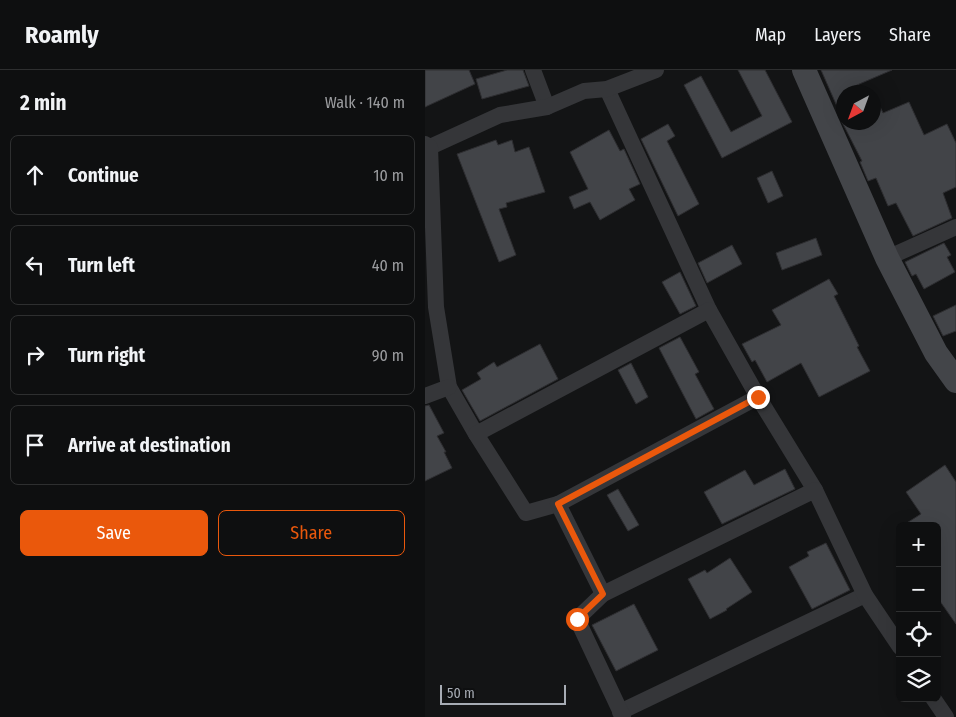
<!DOCTYPE html>
<html lang="en">
<head>
<meta charset="utf-8">
<style>
  body { margin:0; font-family:"Fira Sans Condensed",sans-serif; background:#1c1d1e; color:#f1f3f6 }
  .controls { position:absolute; right:15px; bottom:15px; display:grid; overflow:hidden; border-radius:8px; box-shadow:0 5px 20px #0002 }
  .controls button { width:45px; height:45px; display:grid; place-items:center; padding:0; border:0; border-bottom:1px solid #2e2f30; background:#0e0f10; color:#f1f3f6; font:25px sans-serif }
  .compass { position:absolute; left:411px; top:15px; width:45px; height:45px; border-radius:50%; background:#0e0f10; box-shadow:0 5px 20px #0002; rotate:221deg }
  .scale { position:absolute; left:15px; bottom:12px; width:126px; box-sizing:border-box; padding-left:5px; border:2px solid #a7acb4; border-top:0; font-size:14px; line-height:18px; white-space:nowrap; color:#a7acb4; -webkit-text-stroke:4px #0e0f10; paint-order:stroke }
  .stop { position:absolute; width:15px; height:15px; margin:-11px; border:4px solid #ea580c; border-radius:50%; background:#fff }
  .stop.end { background:#ea580c; border-color:#fff; box-shadow:0 1px 5px #0008 }
  .list { margin:0; padding:0; list-style:none }
  h2 { display:flex; justify-content:space-between; align-items:center; height:65px; margin:0; padding:0 20px; font-size:21px }
  h2 small { font-size:16px; font-weight:400; color:#9b9c9f }
  .list li { display:grid; grid-template-columns:32px 1fr auto; gap:15px; align-items:center; box-sizing:border-box; height:80px; margin:0 10px 10px; padding:0 10px; border:1px solid #2e2f30; border-radius:8px }
  .list b { display:block; font-size:19px; white-space:nowrap }
  .list em { font-size:16px; font-style:normal; color:#9b9c9f }
  .actions { display:flex; gap:10px; padding:15px 20px }
  .actions a { flex:1; padding:11px 0; border:1px solid #ea580c; border-radius:8px; text-align:center; font-size:18px; color:#ea580c }
  .actions .main { background:#ea580c; color:#fff }
  .icon { flex:none; width:28px; height:28px; fill:none; stroke:currentColor; stroke-width:2; stroke-linecap:round; stroke-linejoin:round }
  .map { position:relative; flex:none; width:531px; height:647px; overflow:hidden }
  header { display:flex; align-items:center; gap:30px; box-sizing:border-box; height:70px; padding:0 25px; background:#0e0f10; border-bottom:1px solid #2e2f30 }
  header strong { font-size:24px }
  nav { display:flex; gap:28px; margin-inline-start:auto; font-size:18px }
  main { display:flex }
  aside { flex:1; background:#0e0f10 }
  .map>svg:first-child { display:block }
  .building { fill:#424448; stroke:#2e2e31 }
  .lines { fill:none; stroke-linecap:round; stroke-linejoin:round }
  .street { stroke:#353639; stroke-width:16 }
  .secondary { stroke:#434549; stroke-width:24 }
  .route { stroke:#ea580c; stroke-width:6 }
</style>
</head>
<body>
<header>
<strong>Roamly</strong>
<nav><a>Map</a><a>Layers</a><a>Share</a></nav>
</header>
<main>
<aside>
<h2>2 min<small>Walk · 140 m</small></h2>
<ul class="list">
<li><svg class="icon" aria-label="ahead" viewBox="0 0 24 24"><path d="M12 20V5M6 11l6-6 6 6"/></svg><div><b>Continue</b></div><em>10 m</em></li>
<li><svg class="icon" aria-label="left" viewBox="0 0 24 24"><path d="M17 20v-9H6M10 6l-5 5 5 5"/></svg><div><b>Turn left</b></div><em>40 m</em></li>
<li><svg class="icon" aria-label="right" viewBox="0 0 24 24"><path d="M7 20v-9h11M14 6l5 5-5 5"/></svg><div><b>Turn right</b></div><em>90 m</em></li>
<li><svg class="icon" aria-label="arrive" viewBox="0 0 24 24"><path d="M6 21V4h12l-3 4 3 4H6"/></svg><div><b>Arrive at destination</b></div></li>
</ul>
<div class="actions"><a class="main">Save</a><a>Share</a></div>
</aside>
<div class="map">
<svg width="531" height="647" viewBox="0 0 531 647">
  <rect width="100%" height="100%" fill="#131415"/>
  <g class="building">
    <path d="M 0,0 L 44,0 L 50,14 L 0,37 Z"/>
    <path d="M 82,0 L 98,0 L 104,16 L 57,29 L 51,9 Z"/>
    <path d="M 313,0 L 340,0 L 367,52 L 297,88 L 259,15 L 276,6 L 306,62 L 337,46 Z"/>
    <path d="M 396,0 L 467,0 L 418,21 L 418,50 Z"/>
    <path d="M 448,22 L 458,43 L 484,32 L 499,65 L 522,54 L 531,73 L 531,117 L 518,123 L 527,148 L 488,166 L 471,133 L 463,136 L 451,108 L 443,111 L 435,92 L 437,91 L 417,52 L 448,52 Z"/>
    <path d="M 243,54 L 250,66 L 242,71 L 274,134 L 253,146 L 216,69 Z"/>
    <path d="M 184,60 L 195,81 L 199,79 L 215,114 L 204,119 L 210,130 L 175,150 L 165,132 L 149,139 L 144,127 L 163,119 L 145,82 Z"/>
    <path d="M 71,70 L 73,75 L 87,70 L 90,82 L 104,77 L 120,122 L 81,133 L 82,137 L 74,139 L 91,185 L 74,192 L 32,84 Z"/>
    <path d="M 347,101 L 358,126 L 343,133 L 332,108 Z"/>
    <path d="M 391,168 L 397,185 L 357,200 L 351,183 Z"/>
    <path d="M 519,173 L 526,185 L 522,187 L 530,202 L 499,219 L 491,204 L 487,206 L 480,192 Z"/>
    <path d="M 307,175 L 317,194 L 282,213 L 273,193 Z"/>
    <path d="M 255,202 L 271,236 L 255,244 L 237,212 Z"/>
    <path d="M 404,209 L 413,224 L 409,226 L 434,276 L 432,277 L 445,301 L 394,327 L 376,293 L 342,312 L 330,290 L 327,292 L 317,274 L 356,255 L 347,240 Z"/>
    <path d="M 531,235 L 531,261 L 518,266 L 508,246 Z"/>
    <path d="M 255,267 L 274,302 L 270,304 L 289,339 L 271,349 L 234,278 Z"/>
    <path d="M 115,274 L 133,309 L 55,351 L 37,320 L 56,309 L 52,303 L 69,292 L 72,297 Z"/>
    <path d="M 206,293 L 223,327 L 211,334 L 193,300 Z"/>
    <path d="M 4,335 L 19,363 L 12,366 L 21,382 L 19,382 L 27,398 L 0,411 L 0,336 Z"/>
    <path d="M 520,395 L 531,412 L 531,554 L 512,527 L 512,456 L 477,456 L 496,444 L 481,422 Z"/>
    <path d="M 360,399 L 370,419 L 297,454 L 279,422 L 320,400 L 329,415 Z"/>
    <path d="M 193,419 L 214,455 L 203,461 L 182,425 Z"/>
    <path d="M 401,473 L 425,520 L 387,539 L 364,497 L 384,486 L 382,482 Z"/>
    <path d="M 305,488 L 327,522 L 301,539 L 302,540 L 285,549 L 263,509 L 280,500 L 282,503 Z"/>
    <path d="M 209,534 L 233,580 L 191,601 L 167,555 Z"/>
  </g>
  <g class="lines">
    <g class="street">
      <path d="M 108,0 L 122,37"/>
      <path d="M 182,19 L 284,240"/>
      <path d="M 0,74 L 5,77 L 75,45 L 122,37 L 159,21 L 182,19 L 231,0"/>
      <path d="M 5,77 L 11,237 L 24,317 L 51,364"/>
      <path d="M 462,188 L 531,157"/>
      <path d="M 0,326 L 24,317"/>
      <path d="M 133,434 L 101,443 L 51,364 L 284,240 L 333,327"/>
      <path d="M 178,524 L 133,434 L 333,327 L 390,420"/>
      <path d="M 508,628 L 521,647"/>
      <path d="M 195,642 L 440,525"/>
      <path d="M 198,647 L 152,549 L 178,524 L 390,420 L 440,525 L 475,577"/>
    </g>
    <path class="secondary" d="M 379,0 L 462,188 L 511,283 L 531,311"/>
  </g>
  <g class="lines">
    <path class="route" d="M 152,549 L 178,524 L 133,434 L 333,327"/>
  </g>
</svg>
<div class="controls">
<button>+</button>
<button>−</button>
<button><svg class="icon" aria-label="locate" viewBox="0 0 24 24"><circle cx="12" cy="12" r="6"/><path d="M12 2v4M12 18v4M2 12h4M18 12h4"/></svg></button>
<button><svg class="icon" aria-label="layers" viewBox="0 0 24 24"><path d="M12 4l9 5-9 5-9-5zM3 14l9 5 9-5"/></svg></button>
</div>
<svg class="compass" viewBox="-18 -18 36 36"><path d="M0-13l5 13h-10z" fill="#e53935"/><path d="M0 13l5-13h-10z" fill="#9b9c9f"/></svg>
<div class="scale">50 m</div>
<div class="stop" style="left:152px;top:549px"></div>
<div class="stop end" style="left:333px;top:327px"></div>
</div>
</main>
</body>
</html>
